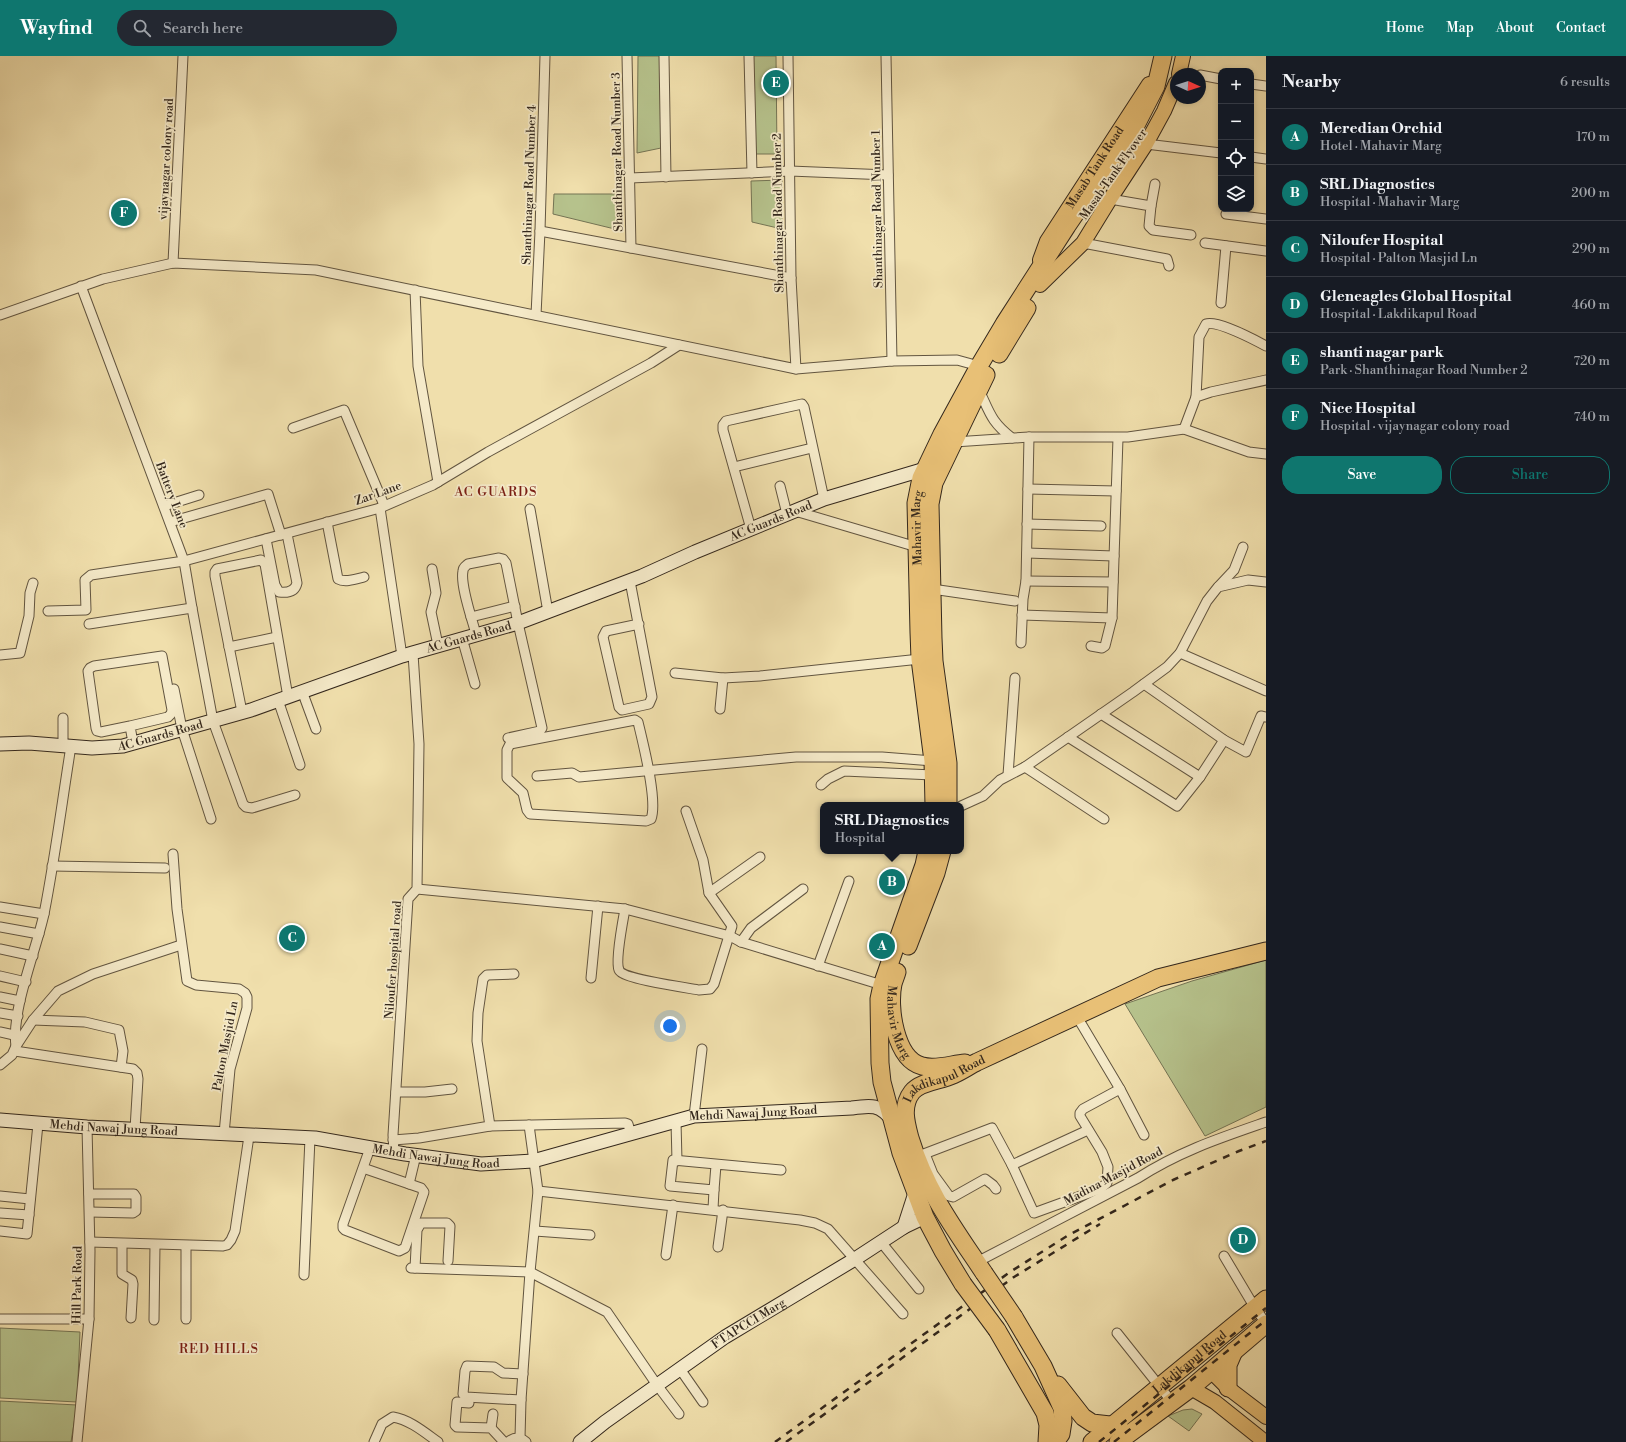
<!DOCTYPE html>
<html lang="en">
<head>
<meta charset="utf-8">
<style>
  body { margin:0; font-family:"Libre Bodoni",serif; background:#242831; color:#f1f3f6 }
  .controls { position:absolute; right:12px; top:12px; display:grid; overflow:hidden; border-radius:8px; box-shadow:0 2px 6px #0003 }
  .controls button { width:36px; height:36px; display:grid; place-items:center; padding:0; border:0; border-bottom:1px solid #363941; background:#171b24; color:#f1f3f6; font:20px sans-serif }
  .compass { position:absolute; left:1170px; top:12px; width:36px; height:36px; border-radius:50%; background:#171b24; box-shadow:0 2px 6px #0003; rotate:93deg }
  .you { position:absolute; left:670px; top:970px; width:14px; height:14px; margin:-10px; border:3px solid #fff; border-radius:50%; background:#1a73e8; box-shadow:0 0 0 6px #1a73e833 }
  .badge { display:grid; place-items:center; width:26px; height:26px; border-radius:50%; background:#0f766e; color:#fff; font-size:13px; font-weight:700 }
  .pin { position:absolute; translate:-50% -50%; border:2px solid #fff; box-shadow:0 1px 4px #0006 }
  .popup { position:absolute; left:820px; top:746px; width:144px; height:52px; box-sizing:border-box; display:grid; place-content:center; border-radius:8px; background:#171b24; filter:drop-shadow(0 1px 3px #0005); font-size:13px; white-space:nowrap; color:#9ea1a6 }
  .popup b { font-size:15px; color:#f1f3f6 }
  .popup::after { content:''; position:absolute; left:50%; top:100%; margin-left:-8px; border:8px solid transparent; border-top-color:#171b24 }
  .list { margin:0; padding:0; list-style:none }
  h2 { display:flex; justify-content:space-between; align-items:center; height:52px; margin:0; padding:0 16px; font-size:17px }
  h2 small { font-size:13px; font-weight:400; color:#9ea1a6 }
  .list li { display:grid; grid-template-columns:26px 1fr auto; gap:12px; align-items:center; box-sizing:border-box; height:56px; padding:0 16px; border-top:1px solid #363941 }
  .list b { display:block; font-size:15px; white-space:nowrap }
  .list p { margin:0; font-size:13px; white-space:nowrap; color:#9ea1a6 }
  .list em { font-size:13px; font-style:normal; color:#9ea1a6 }
  .actions { display:flex; gap:8px; padding:12px 16px }
  .actions a { flex:1; padding:9px 0; border:1px solid #0f766e; border-radius:16px; text-align:center; font-size:14px; color:#0f766e }
  .actions .main { background:#0f766e; color:#fff }
  .icon { flex:none; width:22px; height:22px; fill:none; stroke:currentColor; stroke-width:2; stroke-linecap:round; stroke-linejoin:round }
  .map { position:relative; flex:none; width:1266px; height:1386px; overflow:hidden }
  header { display:flex; align-items:center; gap:24px; box-sizing:border-box; height:56px; padding:0 20px; background:#0f766e; color:#fff }
  header strong { font-size:19px }
  nav { display:flex; gap:22px; margin-inline-start:auto; font-size:14px }
  .search { width:280px; height:36px; background:#242831; display:flex; align-items:center; gap:10px; box-sizing:border-box; padding:0 14px; border-radius:22px; color:#9ea1a6; font-size:15px }
  main { display:flex }
  aside { flex:1; background:#171b24 }
  .map>svg:first-child { display:block }
  .green { fill:#b6c28c; stroke:#747454 }
  .lines { fill:none; stroke-linecap:round; stroke-linejoin:round }
  .street-casing { stroke:#625540; stroke-width:11 }
  .secondary-casing { stroke:#33271c; stroke-width:15 }
  .primary-casing { stroke:#33271c; stroke-width:16 }
  .highway-casing { stroke:#33271c; stroke-width:19 }
  .street { stroke:#f5eac9; stroke-width:9 }
  .secondary { stroke:#f5eac9; stroke-width:13 }
  .primary { stroke:#e8c076; stroke-width:14 }
  .highway { stroke:#e8c076; stroke-width:17 }
  .rail { stroke:#33271c; stroke-width:2.5; stroke-dasharray:7 7; stroke-linecap:butt }
  .highway-bridge-casing { stroke:#33271c; stroke-width:19; stroke-linecap:butt }
  .highway-bridge { stroke:#e8c076; stroke-width:17 }
  .labels { text-anchor:middle; stroke-width:3.5; stroke-linejoin:round; paint-order:stroke }
  .street-label { font-size:12px; fill:#33271c; stroke:#f5eac9 }
  .neighbourhood-label { font-size:13px; letter-spacing:1px; fill:#7a1f14; stroke:#f5eac9 }
</style>
</head>
<body>
<header>
<strong>Wayfind</strong>
<div class="search"><svg class="icon" aria-label="search" viewBox="0 0 24 24"><circle cx="10" cy="10" r="6"/><path d="M15 15l6 6"/></svg>Search here</div>
<nav><a>Home</a><a>Map</a><a>About</a><a>Contact</a></nav>
</header>
<main>
<div class="map">
<svg width="1266" height="1386" viewBox="0 0 1266 1386">
  <rect width="100%" height="100%" fill="#f0dfac"/>
  <filter id="stains"><feTurbulence type="fractalNoise" baseFrequency=".005" numOctaves="4"/><feColorMatrix values="0 0 0 0 .2 0 0 0 0 .09 0 0 0 0 .02 0 0 0 .5 -.17"/></filter>
  <radialGradient id="worn" r=".72"><stop offset=".6" stop-color="#630" stop-opacity="0"/><stop offset="1" stop-color="#630" stop-opacity=".3"/></radialGradient>
  <g class="green">
    <path d="M 638,0 L 660,0 L 661,92 L 637,97 Z"/>
    <path d="M 753,0 L 776,0 L 777,98 L 753,98 Z"/>
    <path d="M 782,124 L 782,173 L 752,166 L 751,125 Z"/>
    <path d="M 554,138 L 621,138 L 623,175 L 553,158 Z"/>
    <path d="M 1266,904 L 1266,1051 L 1205,1080 L 1125,948 L 1192,925 Z"/>
    <path d="M 0,1272 L 80,1276 L 77,1346 L 0,1342 Z"/>
    <path d="M 0,1345 L 77,1349 L 71,1386 L 0,1386 Z"/>
    <path d="M 1192,1353 L 1202,1358 L 1189,1375 L 1168,1360 L 1183,1354 Z"/>
  </g>
  <g class="lines">
    <g class="street-casing">
      <g id="street">
        <path d="M 627,0 L 631,192"/>
        <path d="M 664,0 L 666,121"/>
        <path d="M 749,0 L 752,117"/>
        <path d="M 788,0 L 791,222 L 796,313"/>
        <path d="M 886,0 L 892,305"/>
        <path d="M 1179,16 L 1191,18"/>
        <path d="M 1200,19 L 1221,23"/>
        <path d="M 1251,28 L 1266,30"/>
        <path d="M 1146,88 L 1221,97"/>
        <path d="M 1251,101 L 1266,103"/>
        <path d="M 630,122 L 790,115 L 888,119"/>
        <path d="M 1110,143 L 1151,150 L 1149,170 L 1153,174 L 1191,179"/>
        <path d="M 1151,150 L 1155,128"/>
        <path d="M 1226,158 L 1266,163"/>
        <path d="M 540,175 L 791,222"/>
        <path d="M 1083,187 L 1167,203 L 1169,210"/>
        <path d="M 1205,187 L 1266,195"/>
        <path d="M 173,207 L 183,0"/>
        <path d="M 81,230 L 184,505 L 192,552 L 213,665 L 243,748 L 246,751 L 252,752 L 295,739"/>
        <path d="M 415,234 L 418,310 L 438,426"/>
        <path d="M 1221,247 L 1226,190"/>
        <path d="M 0,259 L 103,223 L 173,207 L 316,214 L 796,313 L 892,305 L 957,304 L 979,310"/>
        <path d="M 536,259 L 540,175 L 545,0"/>
        <path d="M 979,334 C 990,357 991,366 1012,382"/>
        <path d="M 1196,341 L 1199,281 L 1206,268 C 1217,264 1255,284 1266,290"/>
        <path d="M 293,372 L 344,354 L 384,449"/>
        <path d="M 1184,373 L 1196,341 L 1211,336 L 1266,324"/>
        <path d="M 954,386 L 1029,381 L 1128,381 L 1184,373 L 1249,396 L 1266,398"/>
        <path d="M 734,411 L 812,392"/>
        <path d="M 780,430 L 787,458"/>
        <path d="M 1028,433 L 1116,435"/>
        <path d="M 164,450 L 199,439"/>
        <path d="M 380,452 L 402,600"/>
        <path d="M 530,453 L 548,556"/>
        <path d="M 795,455 L 917,491"/>
        <path d="M 170,466 L 268,438 L 281,479"/>
        <path d="M 327,466 L 338,523 C 345,527 356,523 364,521"/>
        <path d="M 1027,468 L 1101,470"/>
        <path d="M 751,473 L 723,374 L 723,369 L 726,365 L 802,348 L 804,351 L 824,443"/>
        <path d="M 266,483 L 275,529 L 279,536 C 287,537 295,536 297,527 L 287,478"/>
        <path d="M 1027,497 L 1114,500"/>
        <path d="M 432,513 L 436,537 L 431,556 L 438,589"/>
        <path d="M 630,525 L 652,641 L 649,648 L 622,654 L 619,651 L 603,581 L 606,575 L 639,568"/>
        <path d="M 1026,525 L 1113,526"/>
        <path d="M 1219,530 L 1234,514 L 1243,491"/>
        <path d="M 932,533 L 1015,545"/>
        <path d="M 48,555 L 86,554 L 85,524 L 91,519 L 184,505 L 380,452 L 433,429 L 488,396 L 651,307 L 679,289"/>
        <path d="M 1022,559 L 1112,562"/>
        <path d="M 471,561 L 515,550"/>
        <path d="M 89,568 L 192,552"/>
        <path d="M 476,578 C 472,563 460,529 463,515 C 463,511 466,510 468,508 L 499,502 L 503,503 L 506,507 L 518,567 L 542,672 L 540,675 L 508,682"/>
        <path d="M 462,582 L 475,628"/>
        <path d="M 1021,587 L 1023,543 L 1026,525 L 1029,381"/>
        <path d="M 1091,590 L 1102,592 L 1105,590 L 1112,562 L 1118,382"/>
        <path d="M 229,591 L 277,581"/>
        <path d="M 1180,597 L 1266,635"/>
        <path d="M 0,599 L 20,597 L 29,560 L 30,537 L 33,527"/>
        <path d="M 675,617 L 723,622 L 760,620 L 920,603"/>
        <path d="M 1144,628 L 1224,684 L 1246,696 L 1261,660 L 1266,661"/>
        <path d="M 174,633 L 182,673 L 211,763"/>
        <path d="M 302,635 L 316,673"/>
        <path d="M 278,644 L 300,709"/>
        <path d="M 720,653 L 723,622"/>
        <path d="M 242,656 L 215,520 L 215,516 L 217,513 L 261,504 L 265,508 L 288,641"/>
        <path d="M 1101,658 L 1200,721"/>
        <path d="M 63,662 L 63,689"/>
        <path d="M 635,664 L 638,666 C 643,687 658,745 651,763 L 646,765 L 530,758 L 527,754 L 523,737 L 507,722 L 507,694 L 510,688 Z"/>
        <path d="M 130,670 L 101,676 L 97,675 L 96,672 L 88,615 L 90,612 L 94,610 L 162,600 L 172,654 L 171,658 L 168,661 L 130,670 L 133,687"/>
        <path d="M 1068,681 L 1177,750 L 1200,721 L 1224,684"/>
        <path d="M 1025,711 L 1104,763"/>
        <path d="M 1008,719 L 1015,622"/>
        <path d="M 537,720 L 572,717 L 579,721 L 796,701 L 882,701 L 933,705"/>
        <path d="M 821,729 L 828,723 L 844,715 L 933,719"/>
        <path d="M 961,750 L 983,740 L 1000,724 L 1025,711 L 1133,636 L 1167,611 L 1180,597 L 1207,545 L 1218,531 L 1248,524 L 1266,526"/>
        <path d="M 173,798 L 177,853 L 187,925 L 196,929 L 239,933 L 245,937 L 247,941 L 247,952 L 230,1013 L 224,1078"/>
        <path d="M 52,810 L 165,812"/>
        <path d="M 417,833 L 625,853 L 730,880 L 741,886 L 882,929"/>
        <path d="M 709,837 L 760,801"/>
        <path d="M 0,851 L 44,858"/>
        <path d="M 625,853 C 623,864 615,905 619,914 C 622,923 688,932 699,934 L 710,933 L 714,928 L 732,870 L 709,837 L 703,804 L 686,755"/>
        <path d="M 0,871 L 39,878"/>
        <path d="M 741,886 L 751,872 L 803,833"/>
        <path d="M 0,893 L 33,900"/>
        <path d="M 818,910 L 849,825"/>
        <path d="M 0,920 L 26,926"/>
        <path d="M 591,922 L 598,850"/>
        <path d="M 0,941 L 20,945"/>
        <path d="M 0,957 L 18,960"/>
        <path d="M 1076,959 L 1120,1033 L 1144,1079"/>
        <path d="M 33,964 L 85,966 L 119,974 L 123,995 L 121,1011"/>
        <path d="M 0,976 L 14,979"/>
        <path d="M 16,990 C 11,954 36,895 44,858 C 55,802 62,746 71,690"/>
        <path d="M 15,995 L 133,1013 L 137,1017 L 138,1023 L 135,1073"/>
        <path d="M 0,1009 L 12,999 L 16,990 L 33,964 L 58,935 L 93,918 L 181,889"/>
        <path d="M 396,1036 L 425,1036 L 452,1033"/>
        <path d="M 694,1060 L 702,993"/>
        <path d="M 676,1066 L 677,1105"/>
        <path d="M 490,1070 L 477,985 L 478,957 L 483,923 L 487,919 L 514,918"/>
        <path d="M 393,1084 L 419,1082 L 490,1070 L 625,1067 L 628,1068 L 631,1078"/>
        <path d="M 394,1096 L 393,1079 L 408,843 L 417,833 L 419,688 L 413,598"/>
        <path d="M 925,1098 L 933,1118 L 949,1140 L 953,1141 L 985,1123 L 993,1129 L 996,1133"/>
        <path d="M 916,1101 L 992,1072 L 1012,1109 L 1034,1157 L 1100,1133 L 1107,1127 L 1108,1111 L 1102,1096 L 1080,1060 L 1080,1057 L 1083,1053 L 1120,1033"/>
        <path d="M 716,1109 L 714,1134 L 670,1130 L 673,1104 L 781,1114"/>
        <path d="M 1012,1109 L 1088,1074"/>
        <path d="M 363,1112 L 421,1132 L 424,1136 L 405,1192 L 399,1195 L 345,1174 L 343,1172 L 343,1168 C 352,1142 361,1117 370,1092"/>
        <path d="M 409,1128 L 416,1099"/>
        <path d="M 538,1135 L 800,1164 L 815,1167 L 828,1173 L 903,1258"/>
        <path d="M 89,1138 L 134,1138 L 136,1141 L 136,1155 L 133,1157 L 90,1156"/>
        <path d="M 0,1140 L 30,1143"/>
        <path d="M 713,1153 L 714,1134"/>
        <path d="M 0,1157 L 29,1159"/>
        <path d="M 0,1175 L 27,1178 L 38,1068"/>
        <path d="M 535,1175 L 590,1179"/>
        <path d="M 90,1186 L 223,1190 L 227,1189 L 231,1184 L 235,1175 L 249,1080"/>
        <path d="M 881,1186 L 919,1233"/>
        <path d="M 122,1188 L 122,1218 L 132,1224 L 133,1228 L 131,1262"/>
        <path d="M 718,1191 L 723,1154"/>
        <path d="M 666,1199 L 673,1149"/>
        <path d="M 1224,1200 L 1255,1252 L 1266,1267"/>
        <path d="M 977,1206 L 1138,1122 C 1180,1095 1220,1082 1266,1066"/>
        <path d="M 411,1212 L 530,1216 L 607,1256 L 657,1329 L 679,1358"/>
        <path d="M 415,1212 L 417,1174 L 421,1167 L 447,1167 L 450,1170 L 448,1205"/>
        <path d="M 304,1219 L 310,1082"/>
        <path d="M 0,1263 L 89,1263"/>
        <path d="M 186,1263 L 186,1190"/>
        <path d="M 154,1264 L 155,1189"/>
        <path d="M 1117,1277 L 1172,1346"/>
        <path d="M 680,1313 L 703,1346"/>
        <path d="M 521,1344 L 466,1341 L 463,1338 L 465,1315 L 467,1310 L 494,1311 L 503,1317 L 523,1318"/>
        <path d="M 469,1347 L 457,1346 L 455,1369 L 457,1371 L 491,1372 L 504,1386"/>
        <path d="M 491,1372 L 493,1358"/>
        <path d="M 520,1382 L 521,1344 L 530,1216 L 538,1135 L 529,1069"/>
        <path d="M 77,1386 L 89,1263 L 90,1195 L 87,1071"/>
        <path d="M 374,1386 L 382,1368 L 393,1361 C 410,1364 424,1376 438,1386"/>
        <path d="M 508,1386 C 514,1381 520,1381 526,1386"/>
      </g>
    </g>
    <g class="secondary-casing">
      <g id="secondary">
        <path id="s1" d="M 0,688 L 29,687 L 92,692 L 123,690 L 251,654 L 402,600 L 518,567 L 642,520 L 695,496 L 824,443 L 925,413"/>
        <path id="s2" d="M 0,1064 L 87,1071 L 315,1082 L 405,1098 L 481,1108 L 533,1105 L 694,1060 L 852,1052 C 871,1049 880,1048 893,1065"/>
        <path d="M 904,1171 L 915,1137"/>
        <path id="s3" d="M 580,1386 L 605,1366 L 725,1281 L 855,1203 L 904,1171 L 925,1161"/>
      </g>
    </g>
    <g class="primary-casing">
      <g id="primary">
        <path d="M 1179,18 L 1183,0"/>
        <path id="s4" d="M 1040,204 L 1047,185 L 1149,28"/>
        <path d="M 1040,229 L 1083,187 L 1110,143 L 1146,88 L 1164,55 L 1176,27"/>
        <path d="M 1211,1315 L 1228,1332 L 1266,1361"/>
        <path d="M 1191,1332 L 1215,1346 L 1265,1386"/>
      </g>
    </g>
    <g class="highway-casing">
      <g id="highway">
        <path d="M 999,298 L 1027,252"/>
        <path id="s5" d="M 934,749 L 933,705 L 920,603 L 919,576 L 916,447 L 921,422 L 942,378 L 979,310 L 1004,268 L 1067,170 L 1136,69 L 1156,30 L 1163,0"/>
        <path d="M 948,749 L 948,707 L 934,605 L 933,582 L 930,448 L 934,427 L 986,319"/>
        <path d="M 927,795 L 924,809 L 882,929 L 879,943 L 880,1007 L 882,1026 L 901,1097 L 925,1161 L 943,1195 L 963,1228"/>
        <path d="M 908,890 L 936,817 L 942,795"/>
        <path id="s6" d="M 897,916 C 896,920 894,924 893,928 C 888,951 895,1003 922,1010 C 936,1014 952,1008 965,1007"/>
        <path id="s7" d="M 984,1217 C 954,1172 926,1135 910,1082 C 906,1067 901,1050 912,1036 C 921,1025 941,1025 953,1019 C 962,1015 969,1010 977,1006 L 1158,922 L 1266,895"/>
        <path d="M 1014,1261 L 1043,1310 L 1062,1352 L 1063,1365 L 1061,1378 L 1055,1386"/>
        <path d="M 997,1274 L 1045,1357 L 1048,1369 L 1047,1386"/>
        <path d="M 1058,1329 L 1083,1361 L 1092,1367 L 1119,1370"/>
        <path d="M 1228,1332 L 1228,1309 L 1234,1295"/>
        <path id="s8" d="M 1092,1386 L 1266,1243"/>
        <path d="M 1118,1386 L 1191,1332 L 1266,1268"/>
      </g>
    </g>
    <use href="#street" class="street"/>
    <use href="#secondary" class="secondary"/>
    <use href="#primary" class="primary"/>
    <use href="#highway" class="highway"/>
    <g class="rail">
      <path d="M 775,1386 L 1010,1216 L 1067,1180 L 1173,1124 L 1239,1095 L 1266,1085"/>
      <path d="M 786,1386 L 1014,1221 L 1100,1168"/>
      <path d="M 1099,1386 L 1266,1252"/>
      <path d="M 1114,1386 L 1266,1264"/>
    </g>
    <g class="highway-bridge-casing">
      <g id="highway-bridge">
        <path d="M 984,1217 L 1014,1261"/>
        <path d="M 963,1228 L 997,1274"/>
      </g>
    </g>
    <use href="#highway-bridge" class="highway-bridge"/>
  </g>
  <g class="labels">
    <g class="street-label">
      <text transform="translate(617 96) rotate(-91)" y="4">Shanthinagar Road Number 3</text>
      <text transform="translate(166 103) rotate(-87)" y="4">vijaynagar colony road</text>
      <text dy="4" stroke="none"><textPath href="#s4" startOffset="108">Masab Tank Road</textPath></text>
      <text transform="translate(1113 118) rotate(-55)" y="4">Masab Tank Flyover</text>
      <text transform="translate(529 129) rotate(-88)" y="4">Shanthinagar Road Number 4</text>
      <text transform="translate(877 153) rotate(-91)" y="4">Shanthinagar Road Number 1</text>
      <text transform="translate(778 157) rotate(-91)" y="4">Shanthinagar Road Number 2</text>
      <text transform="translate(378 437) rotate(-20)" y="4">Zar Lane</text>
      <text transform="translate(172 439) rotate(69)" y="4">Battery Lane</text>
      <text dy="4" stroke="none"><textPath href="#s1" startOffset="810">AC Guards Road</textPath></text>
      <text dy="4" stroke="none"><textPath href="#s5" startOffset="278">Mahavir Marg</textPath></text>
      <text dy="4" stroke="none"><textPath href="#s1" startOffset="486">AC Guards Road</textPath></text>
      <text dy="4" stroke="none"><textPath href="#s1" startOffset="162">AC Guards Road</textPath></text>
      <text transform="translate(393 904) rotate(-86)" y="4">Niloufer hospital road</text>
      <text dy="4" stroke="none"><textPath href="#s6" startOffset="52">Mahavir Marg</textPath></text>
      <text transform="translate(225 990) rotate(-79)" y="4">Palton Masjid Ln</text>
      <text dy="4" stroke="none"><textPath href="#s7" startOffset="237">Lakdikapul Road</textPath></text>
      <text dy="4" stroke="none"><textPath href="#s2" startOffset="762">Mehdi Nawaj Jung Road</textPath></text>
      <text dy="4" stroke="none"><textPath href="#s2" startOffset="114">Mehdi Nawaj Jung Road</textPath></text>
      <text dy="4" stroke="none"><textPath href="#s2" startOffset="438">Mehdi Nawaj Jung Road</textPath></text>
      <text transform="translate(1113 1120) rotate(-28)" y="4">Madina Masjid Road</text>
      <text transform="translate(77 1229) rotate(-89)" y="4">Hill Park Road</text>
      <text dy="4" stroke="none"><textPath href="#s3" startOffset="206">FTAPCCI Marg</textPath></text>
      <text dy="4" stroke="none"><textPath href="#s8" startOffset="126">Lakdikapul Road</textPath></text>
    </g>
    <g class="neighbourhood-label">
      <text x="496" y="440">AC GUARDS</text>
      <text x="219" y="1297">RED HILLS</text>
    </g>
  </g>
  <rect width="100%" height="100%" filter="url(#stains)"/>
  <rect width="100%" height="100%" fill="url(#worn)"/>
</svg>
<div class="controls">
<button>+</button>
<button>−</button>
<button><svg class="icon" aria-label="locate" viewBox="0 0 24 24"><circle cx="12" cy="12" r="6"/><path d="M12 2v4M12 18v4M2 12h4M18 12h4"/></svg></button>
<button><svg class="icon" aria-label="layers" viewBox="0 0 24 24"><path d="M12 4l9 5-9 5-9-5zM3 14l9 5 9-5"/></svg></button>
</div>
<svg class="compass" viewBox="-18 -18 36 36"><path d="M0-13l5 13h-10z" fill="#e53935"/><path d="M0 13l5-13h-10z" fill="#9ea1a6"/></svg>
<div class="you"></div>
<div class="pin badge" style="left:882px;top:890px">A</div>
<div class="pin badge" style="left:892px;top:826px">B</div>
<div class="popup"><b>SRL Diagnostics</b>Hospital</div>
<div class="pin badge" style="left:292px;top:882px">C</div>
<div class="pin badge" style="left:1243px;top:1184px">D</div>
<div class="pin badge" style="left:776px;top:27px">E</div>
<div class="pin badge" style="left:124px;top:157px">F</div>
</div>
<aside>
<h2>Nearby<small>6 results</small></h2>
<ul class="list">
<li><span class="badge">A</span><div><b>Meredian Orchid</b><p>Hotel · Mahavir Marg</p></div><em>170 m</em></li>
<li><span class="badge">B</span><div><b>SRL Diagnostics</b><p>Hospital · Mahavir Marg</p></div><em>200 m</em></li>
<li><span class="badge">C</span><div><b>Niloufer Hospital</b><p>Hospital · Palton Masjid Ln</p></div><em>290 m</em></li>
<li><span class="badge">D</span><div><b>Gleneagles Global Hospital</b><p>Hospital · Lakdikapul Road</p></div><em>460 m</em></li>
<li><span class="badge">E</span><div><b>shanti nagar park</b><p>Park · Shanthinagar Road Number 2</p></div><em>720 m</em></li>
<li><span class="badge">F</span><div><b>Nice Hospital</b><p>Hospital · vijaynagar colony road</p></div><em>740 m</em></li>
</ul>
<div class="actions"><a class="main">Save</a><a>Share</a></div>
</aside>
</main>
</body>
</html>
